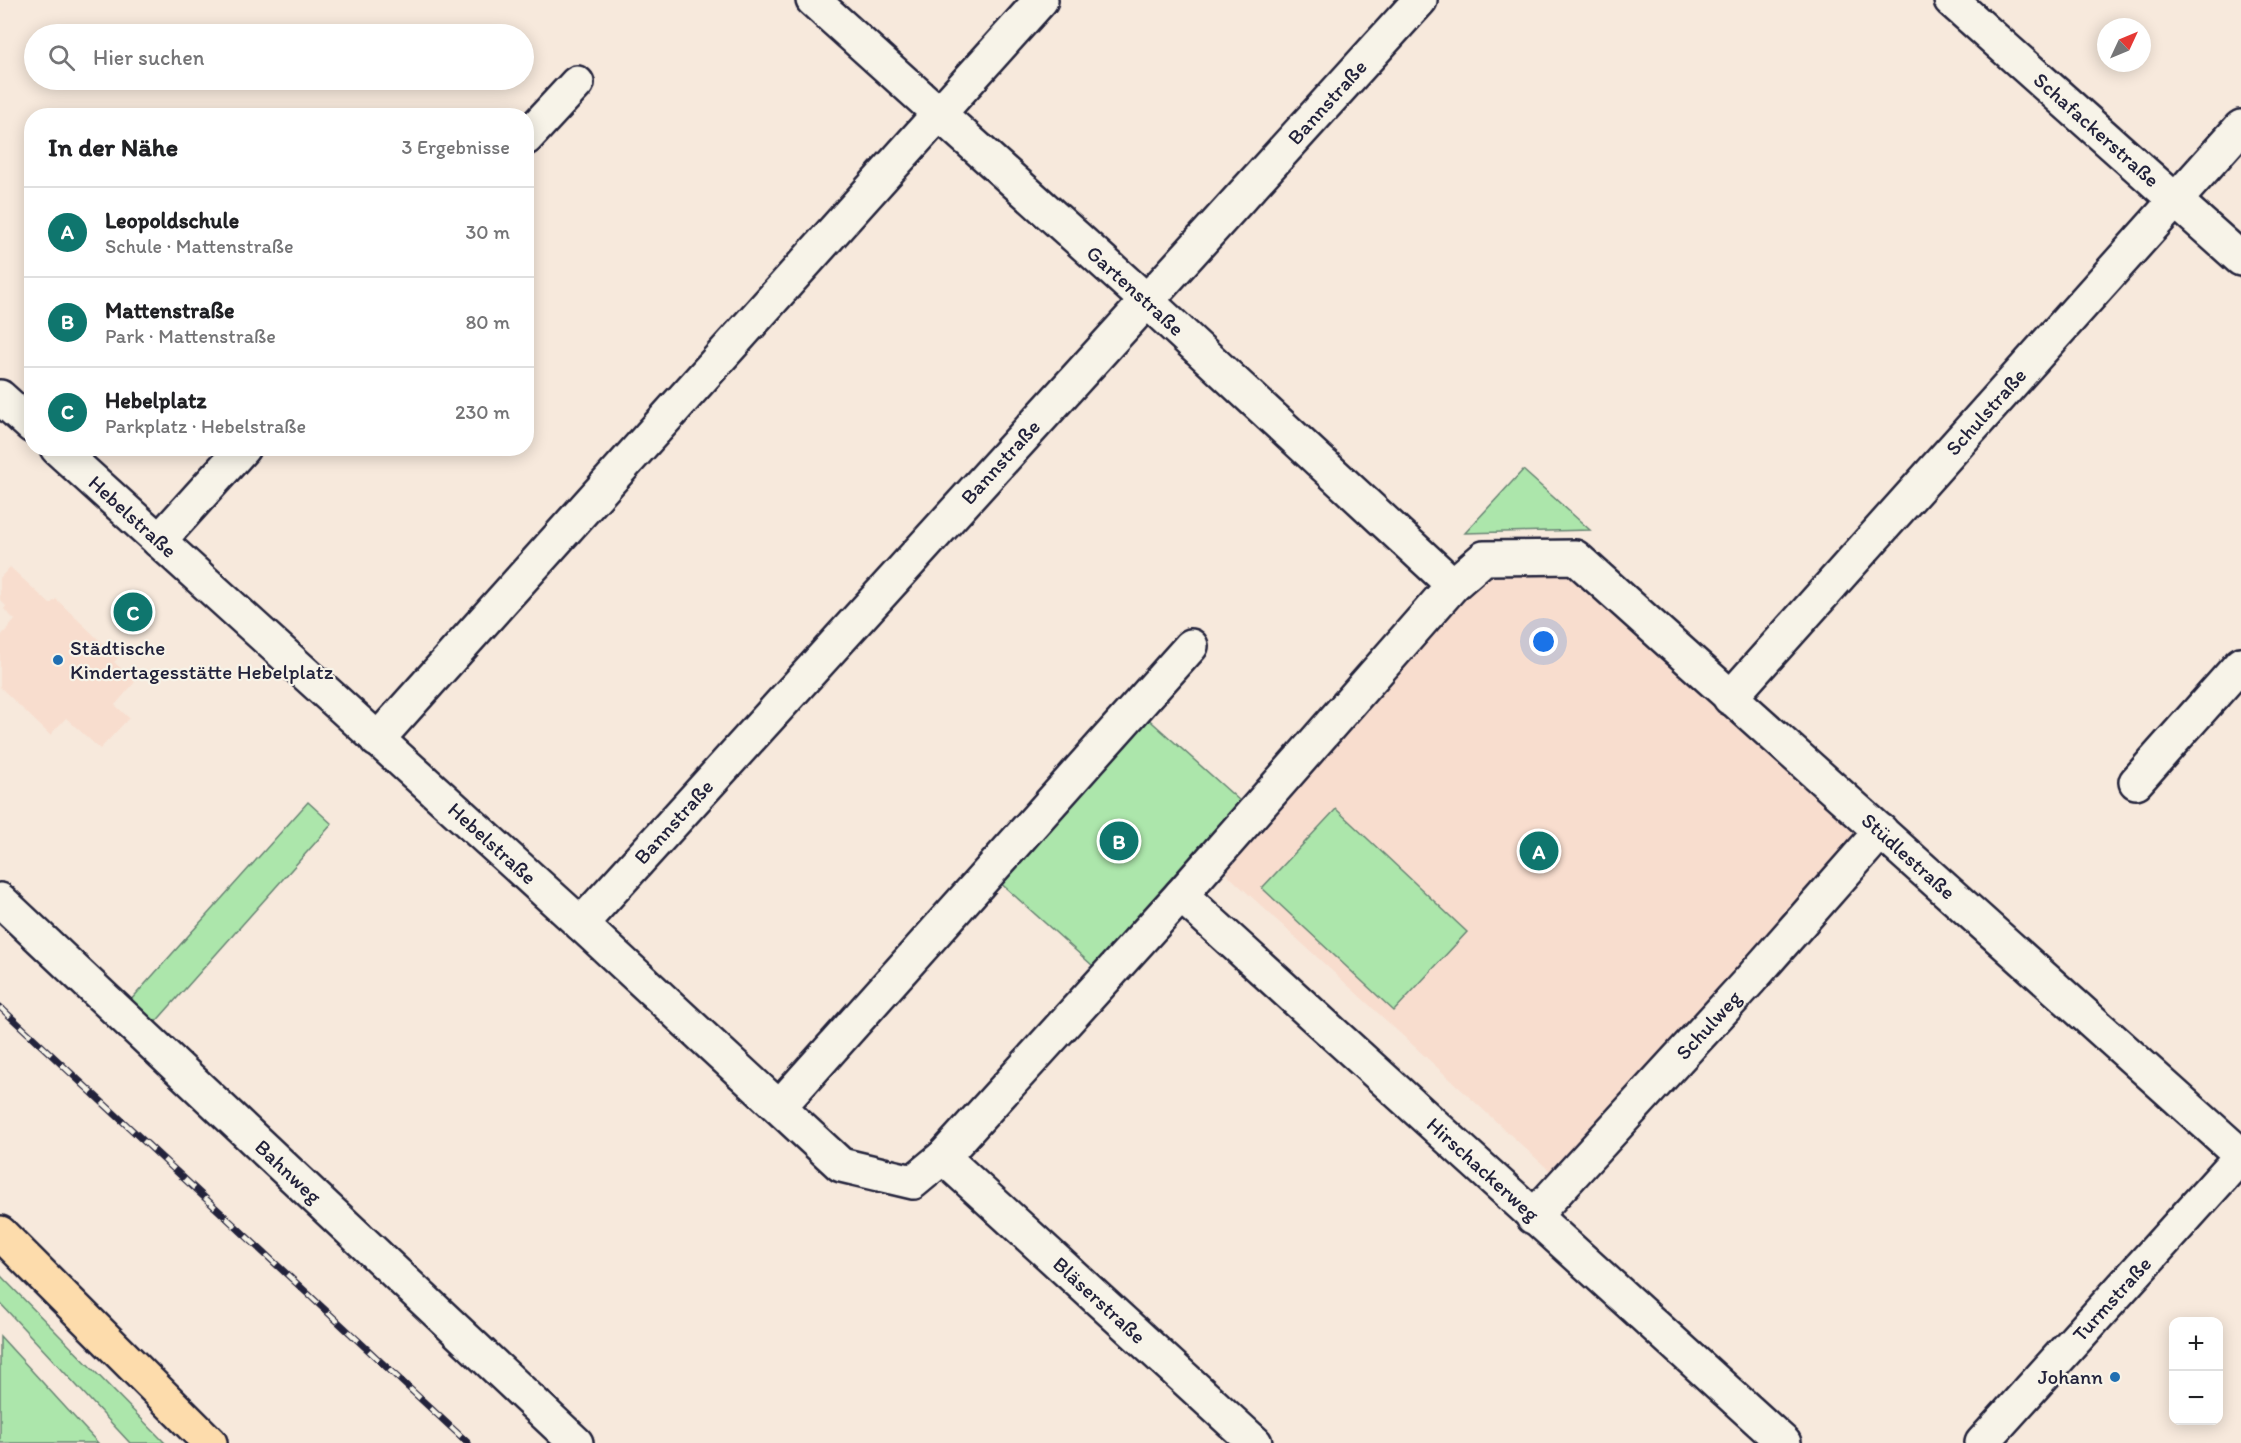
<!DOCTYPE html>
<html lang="de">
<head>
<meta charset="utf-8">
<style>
  body { margin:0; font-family:Itim,sans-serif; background:#f2f2f2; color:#202124 }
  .controls { position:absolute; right:18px; bottom:18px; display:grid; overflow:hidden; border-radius:12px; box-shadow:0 3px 15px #0003 }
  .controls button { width:54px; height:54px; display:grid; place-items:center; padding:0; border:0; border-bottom:2px solid #e0e0e0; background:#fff; color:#202124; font:30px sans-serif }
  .compass { position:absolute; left:2097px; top:18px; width:54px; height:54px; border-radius:50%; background:#fff; box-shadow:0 3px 15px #0003; rotate:46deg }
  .you { position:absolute; left:1544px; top:642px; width:21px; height:21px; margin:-15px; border:4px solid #fff; border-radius:50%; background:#1a73e8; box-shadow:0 0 0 9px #1a73e833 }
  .badge { display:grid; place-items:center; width:39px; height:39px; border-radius:50%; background:#0f766e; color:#fff; font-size:20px; font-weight:700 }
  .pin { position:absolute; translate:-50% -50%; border:3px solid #fff; box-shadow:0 2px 6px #0006 }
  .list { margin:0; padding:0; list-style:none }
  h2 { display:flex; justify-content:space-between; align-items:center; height:78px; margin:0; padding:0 24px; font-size:26px }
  h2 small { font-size:20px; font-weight:400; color:#757577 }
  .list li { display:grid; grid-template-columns:39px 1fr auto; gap:18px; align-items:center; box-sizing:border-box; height:90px; padding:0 24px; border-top:2px solid #e0e0e0 }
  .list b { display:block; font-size:22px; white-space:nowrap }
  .list p { margin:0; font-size:20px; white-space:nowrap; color:#757577 }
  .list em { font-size:20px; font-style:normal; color:#757577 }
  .icon { flex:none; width:33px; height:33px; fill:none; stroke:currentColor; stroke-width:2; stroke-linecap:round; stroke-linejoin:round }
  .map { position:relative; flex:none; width:2241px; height:1443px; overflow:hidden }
  .search { position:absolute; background:#fff; box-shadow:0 3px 15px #0003; left:24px; top:24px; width:510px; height:66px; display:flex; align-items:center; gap:15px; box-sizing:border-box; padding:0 21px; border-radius:33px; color:#757577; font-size:22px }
  .panel { position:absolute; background:#fff; box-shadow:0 3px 15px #0003; left:24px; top:108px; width:510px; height:348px; border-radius:24px }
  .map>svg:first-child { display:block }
  .built { fill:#f8ddce }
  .green { fill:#ace6ab; stroke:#678473; stroke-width:1.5 }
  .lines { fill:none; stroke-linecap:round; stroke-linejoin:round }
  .minor-casing { stroke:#22223b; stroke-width:38 }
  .major-casing { stroke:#22223b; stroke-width:38 }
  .minor { stroke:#f7f3e8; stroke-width:33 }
  .major { stroke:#fddcac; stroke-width:33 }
  .rail-casing { stroke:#22223b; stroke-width:7 }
  .rail { stroke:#f7f3e8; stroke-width:4.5; stroke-dasharray:14; stroke-linecap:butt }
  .poi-dot { fill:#1f6fb2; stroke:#f7f3e8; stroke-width:2 }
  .labels { text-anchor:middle; stroke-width:4.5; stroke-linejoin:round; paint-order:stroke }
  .street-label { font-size:21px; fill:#22223b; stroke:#f7f3e8 }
  .poi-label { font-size:21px; fill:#22223b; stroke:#f7f3e8; text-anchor:start }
</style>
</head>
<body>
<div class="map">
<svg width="2241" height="1443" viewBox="0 0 2241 1443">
  <rect width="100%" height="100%" fill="#f7e9dc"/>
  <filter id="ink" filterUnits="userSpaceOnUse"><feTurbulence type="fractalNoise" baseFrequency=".0167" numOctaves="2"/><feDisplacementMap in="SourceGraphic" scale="12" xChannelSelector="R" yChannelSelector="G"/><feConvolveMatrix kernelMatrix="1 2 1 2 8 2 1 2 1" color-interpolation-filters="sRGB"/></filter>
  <g filter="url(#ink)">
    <g class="built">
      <path d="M 1548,566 L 1572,577 L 1593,594 L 1859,835 L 1550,1171 L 1219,867 L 1489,572 Z"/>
      <path d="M 10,567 L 50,604 L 56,599 L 118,658 L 114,662 L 135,682 L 115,705 L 129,718 L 100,749 L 66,718 L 50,735 L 0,687 L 0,637 L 15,620 L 4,609 L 6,606 L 0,600 L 0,578 Z"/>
    </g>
    <g class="green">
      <path d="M 1523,470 L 1590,530 L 1465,533 Z"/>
      <path d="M 1144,715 L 1240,801 L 1093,966 L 997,880 Z"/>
      <path d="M 308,802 L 332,824 L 153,1025 L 129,1002 Z"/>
      <path d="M 1336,809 L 1467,932 L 1394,1011 L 1262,888 Z"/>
      <path d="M 0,1275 L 165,1443 L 130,1443 L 0,1303 Z"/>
      <path d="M 0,1336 L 98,1443 L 0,1443 Z"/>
    </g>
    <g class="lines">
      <g class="minor-casing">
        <g id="minor">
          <path id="s1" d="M 813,0 L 1148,302 L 1453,585"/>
          <path id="s2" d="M 1951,0 L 2241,259"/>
          <path d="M 526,138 L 577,83"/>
          <path d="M 0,397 L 32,426"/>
          <path id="s3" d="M 57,448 L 581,924 L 841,1165 L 913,1182 L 943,1157 L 1181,895 L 1453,585 L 1484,558 L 1575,557 L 2241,1155"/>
          <path d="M 159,541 L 243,448"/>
          <path id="s4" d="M 1730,698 L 2241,127"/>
          <path d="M 377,740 L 1041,0"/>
          <path d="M 2136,782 L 2241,664"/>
          <path id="s5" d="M 1181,895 L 1784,1443"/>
          <path id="s6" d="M 0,900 L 576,1443"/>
          <path id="s7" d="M 581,924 L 1420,0"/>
          <path d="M 779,1107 L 1191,646"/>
          <path id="s8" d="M 943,1157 L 1255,1443"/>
          <path id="s9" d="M 1533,1217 L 1750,980 L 1881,831"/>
          <path id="s10" d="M 1982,1443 L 2241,1156"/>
        </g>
      </g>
      <g class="major-casing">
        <path id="major" d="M 0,1233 L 210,1443"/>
      </g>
      <use href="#minor" class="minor"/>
      <use href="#major" class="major"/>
      <g class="rail-casing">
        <path id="rail" d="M 0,1007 L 468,1443"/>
      </g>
      <use href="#rail" class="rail"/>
    </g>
  </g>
  <g class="poi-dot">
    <circle cx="58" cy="660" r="6"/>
    <circle cx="2115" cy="1377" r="6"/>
  </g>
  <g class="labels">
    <g class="street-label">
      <text dy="7" stroke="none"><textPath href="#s7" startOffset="1110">Bannstraße</textPath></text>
      <text dy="7" stroke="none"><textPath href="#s2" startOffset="195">Schafackerstraße</textPath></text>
      <text dy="7" stroke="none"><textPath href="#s1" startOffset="434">Gartenstraße</textPath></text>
      <text dy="7" stroke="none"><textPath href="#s4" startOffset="384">Schulstraße</textPath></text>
      <text dy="7" stroke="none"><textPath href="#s7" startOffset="624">Bannstraße</textPath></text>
      <text dy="7" stroke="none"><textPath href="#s3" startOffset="102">Hebelstraße</textPath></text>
      <text dy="7" stroke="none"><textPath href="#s7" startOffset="138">Bannstraße</textPath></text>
      <text dy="7" stroke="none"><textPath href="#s3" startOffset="588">Hebelstraße</textPath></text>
      <text dy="7" stroke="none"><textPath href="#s3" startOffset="2522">Stüdlestraße</textPath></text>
      <text dy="7" stroke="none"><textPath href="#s9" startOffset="260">Schulweg</textPath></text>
      <text dy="7" stroke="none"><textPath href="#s5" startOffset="408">Hirschackerweg</textPath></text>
      <text dy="7" stroke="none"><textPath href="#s6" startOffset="396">Bahnweg</textPath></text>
      <text dy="7" stroke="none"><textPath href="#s10" startOffset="194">Turmstraße</textPath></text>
      <text dy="7" stroke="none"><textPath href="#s8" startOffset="212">Bläserstraße</textPath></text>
    </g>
    <g class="poi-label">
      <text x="70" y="655">Städtische<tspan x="70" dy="24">Kindertagesstätte Hebelplatz</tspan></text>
      <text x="2103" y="1384" text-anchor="end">Johann</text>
    </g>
  </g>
</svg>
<div class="controls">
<button>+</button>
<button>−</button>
</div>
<svg class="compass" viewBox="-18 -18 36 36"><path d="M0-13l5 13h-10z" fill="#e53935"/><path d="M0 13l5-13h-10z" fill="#757577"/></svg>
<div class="you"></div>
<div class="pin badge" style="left:1539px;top:851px">A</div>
<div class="pin badge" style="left:1119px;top:841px">B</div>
<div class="pin badge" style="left:133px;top:612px">C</div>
<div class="search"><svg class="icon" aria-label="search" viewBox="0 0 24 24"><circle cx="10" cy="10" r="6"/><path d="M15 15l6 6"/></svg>Hier suchen</div>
<section class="panel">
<h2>In der Nähe<small>3 Ergebnisse</small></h2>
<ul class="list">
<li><span class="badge">A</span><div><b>Leopoldschule</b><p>Schule · Mattenstraße</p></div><em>30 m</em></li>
<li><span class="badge">B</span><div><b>Mattenstraße</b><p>Park · Mattenstraße</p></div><em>80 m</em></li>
<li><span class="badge">C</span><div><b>Hebelplatz</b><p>Parkplatz · Hebelstraße</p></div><em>230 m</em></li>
</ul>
</section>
</div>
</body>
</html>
